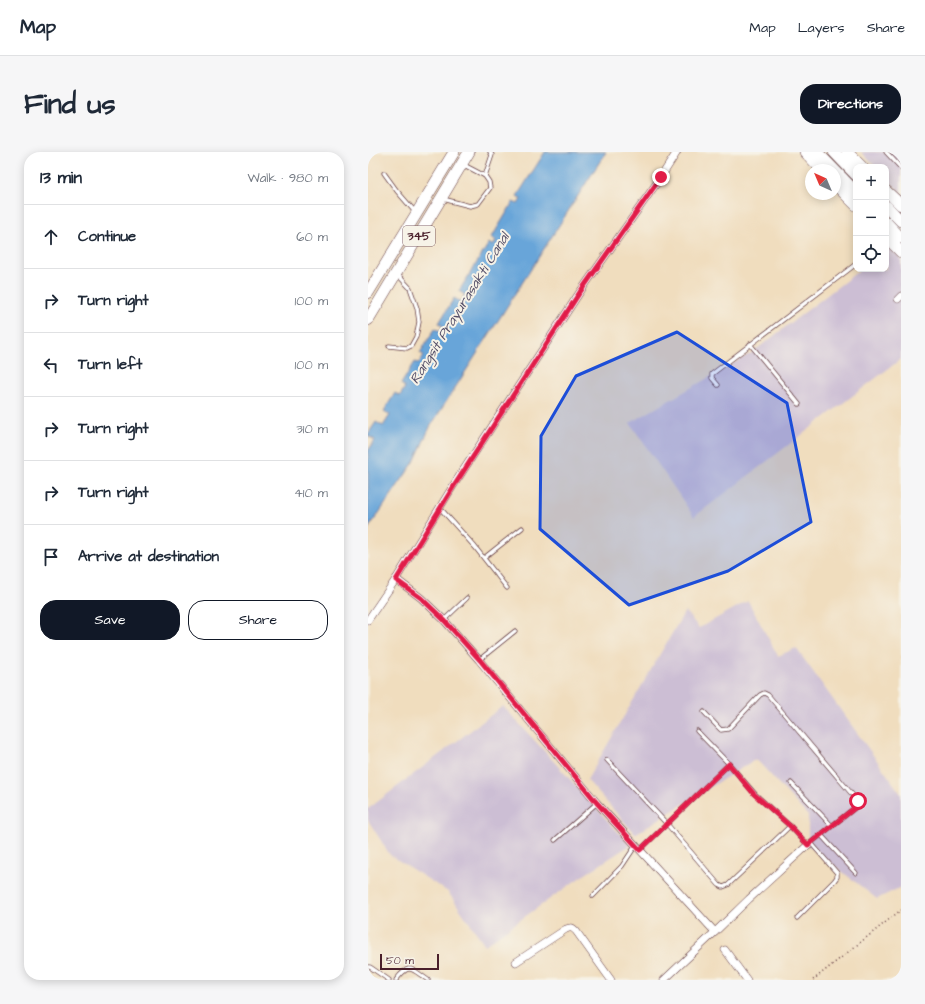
<!DOCTYPE html>
<html lang="en">
<head>
<meta charset="utf-8">
<style>
  body { margin:0; font-family:"Architects Daughter",sans-serif; background:#f6f6f7; color:#1f2937 }
  .controls { position:absolute; right:12px; top:12px; display:grid; overflow:hidden; border-radius:8px; box-shadow:0 2px 10px #0003 }
  .controls button { width:36px; height:36px; display:grid; place-items:center; padding:0; border:0; border-bottom:1px solid #e0e1e3; background:#fff; color:#1f2937; font:20px sans-serif }
  .compass { position:absolute; left:437px; top:12px; width:36px; height:36px; border-radius:50%; background:#fff; box-shadow:0 2px 10px #0003; rotate:316deg }
  .scale { position:absolute; left:12px; bottom:10px; width:59px; box-sizing:border-box; padding-left:4px; border:2px solid #4a1f2b; border-top:0; font-size:11px; line-height:14px; white-space:nowrap; color:#4a1f2b; -webkit-text-stroke:3px #f7f3e8; paint-order:stroke }
  .stop { position:absolute; width:12px; height:12px; margin:-9px; border:3px solid #e11d48; border-radius:50%; background:#fff }
  .stop.end { background:#e11d48; border-color:#fff; box-shadow:0 1px 4px #0008 }
  .list { margin:0; padding:0; list-style:none }
  h2 { display:flex; justify-content:space-between; align-items:center; height:52px; margin:0; padding:0 16px; font-size:17px }
  h2 small { font-size:13px; font-weight:400; color:#747a83 }
  .list li { display:grid; grid-template-columns:26px 1fr auto; gap:12px; align-items:center; box-sizing:border-box; height:64px; padding:0 16px; border-top:1px solid #e0e1e3 }
  .list b { display:block; font-size:15px; white-space:nowrap }
  .list em { font-size:13px; font-style:normal; color:#747a83 }
  .actions { display:flex; gap:8px; padding:12px 16px }
  .actions a { flex:1; padding:9px 0; border:1px solid #111827; border-radius:16px; text-align:center; font-size:14px; color:#111827 }
  .actions .main { background:#111827; color:#fff }
  .icon { flex:none; width:22px; height:22px; fill:none; stroke:currentColor; stroke-width:2; stroke-linecap:round; stroke-linejoin:round }
  .map { position:relative; flex:none; width:533px; height:828px; overflow:hidden; border-radius:16px }
  header { display:flex; align-items:center; gap:24px; box-sizing:border-box; height:56px; padding:0 20px; background:#fff; border-bottom:1px solid #e0e1e3 }
  header strong { font-size:19px }
  nav { display:flex; gap:22px; margin-inline-start:auto; font-size:14px }
  .intro { display:flex; align-items:center; justify-content:space-between; box-sizing:border-box; height:96px; padding:0 24px }
  h1 { margin:0; font-size:28px }
  .button { padding:10px 18px; border-radius:16px; background:#111827; color:#fff; font-size:14px; font-weight:700 }
  main { display:flex; gap:24px; padding:0 24px }
  aside { flex:1; background:#fff; border-radius:16px; box-shadow:0 2px 10px #0003 }
  .map>svg:first-child { display:block }
  .industrial { fill:#ccbed4 }
  .water { fill:#68a5d9; stroke:#596282 }
  .lines { fill:none; stroke-linecap:round; stroke-linejoin:round }
  .service-casing { stroke:#633c41; stroke-width:5 }
  .minor-casing { stroke:#633c41; stroke-width:8 }
  .primary-casing { stroke:#633c41; stroke-width:12 }
  .path { stroke:#633c41; stroke-width:1.5; stroke-dasharray:1 3; stroke-linecap:butt }
  .service { stroke:#fff; stroke-width:3.5 }
  .minor { stroke:#fff; stroke-width:7 }
  .primary { stroke:#fff; stroke-width:11 }
  .route { stroke:#e11d48; stroke-width:5 }
  .marked { fill:#1d4ed8; fill-opacity:0.2; stroke:#1d4ed8; stroke-width:3; stroke-linejoin:round }
  .labels { text-anchor:middle; stroke-width:4; stroke-linejoin:round; paint-order:stroke }
  .shield { fill:#f7f3e8; stroke:#7e5f64; stroke-width:1 }
  .shield-label { font-size:12px; font-weight:bold; fill:#4a1f2b }
  .water-label { font-size:14px; font-style:italic; fill:#544e68; stroke:#f7f3e8 }
</style>
</head>
<body>
<header>
<strong>Map</strong>
<nav><a>Map</a><a>Layers</a><a>Share</a></nav>
</header>
<div class="intro"><h1>Find us</h1><a class="button">Directions</a></div>
<main>
<aside>
<h2>13 min<small>Walk · 980 m</small></h2>
<ul class="list">
<li><svg class="icon" aria-label="ahead" viewBox="0 0 24 24"><path d="M12 20V5M6 11l6-6 6 6"/></svg><div><b>Continue</b></div><em>60 m</em></li>
<li><svg class="icon" aria-label="right" viewBox="0 0 24 24"><path d="M7 20v-9h11M14 6l5 5-5 5"/></svg><div><b>Turn right</b></div><em>100 m</em></li>
<li><svg class="icon" aria-label="left" viewBox="0 0 24 24"><path d="M17 20v-9H6M10 6l-5 5 5 5"/></svg><div><b>Turn left</b></div><em>100 m</em></li>
<li><svg class="icon" aria-label="right" viewBox="0 0 24 24"><path d="M7 20v-9h11M14 6l5 5-5 5"/></svg><div><b>Turn right</b></div><em>310 m</em></li>
<li><svg class="icon" aria-label="right" viewBox="0 0 24 24"><path d="M7 20v-9h11M14 6l5 5-5 5"/></svg><div><b>Turn right</b></div><em>410 m</em></li>
<li><svg class="icon" aria-label="arrive" viewBox="0 0 24 24"><path d="M6 21V4h12l-3 4 3 4H6"/></svg><div><b>Arrive at destination</b></div></li>
</ul>
<div class="actions"><a class="main">Save</a><a>Share</a></div>
</aside>
<div class="map">
<svg width="533" height="828" viewBox="0 0 533 828">
  <rect width="100%" height="100%" fill="#f7f3e8"/>
  <filter id="ink" filterUnits="userSpaceOnUse"><feTurbulence type="fractalNoise" baseFrequency=".025" numOctaves="2"/><feDisplacementMap in="SourceGraphic" scale="8" xChannelSelector="R" yChannelSelector="G"/><feConvolveMatrix kernelMatrix="1 2 1 2 8 2 1 2 1" color-interpolation-filters="sRGB"/></filter>
  <filter id="wash" filterUnits="userSpaceOnUse"><feTurbulence type="fractalNoise" baseFrequency=".012" numOctaves="4" result="noise"/><feDisplacementMap in="SourceGraphic" scale="16" xChannelSelector="R" yChannelSelector="G"/><feGaussianBlur stdDeviation="0.9" result="paint"/><feColorMatrix in="noise" values="0 0 0 0 0 0 0 0 0 0 0 0 0 0 0 0 0 1.4 0 .05"/><feComposite in="paint" operator="in"/></filter>
  <g filter="url(#wash)">
    <rect width="100%" height="100%" fill="#f0ddbe"/>
    <g class="industrial">
      <path d="M 493,0 L 533,0 L 533,41 L 518,26 L 518,15 L 508,15 Z"/>
      <path d="M 522,95 L 533,107 L 533,207 L 326,365 L 262,271 L 385,200 L 493,117 L 518,117 L 518,98 Z"/>
      <path d="M 380,449 L 410,504 L 428,496 L 533,642 L 533,735 L 509,747 L 440,693 L 440,664 L 388,607 L 267,682 L 219,628 L 317,459 L 331,476 Z"/>
      <path d="M 135,554 L 262,693 L 207,729 L 117,793 L 80,740 L 22,703 L 0,668 L 0,657 Z"/>
    </g>
    <path class="water" d="M 177,0 L 238,0 L 62,275 L 46,310 L 0,377 L 0,299 L 7,288 L 0,284 L 0,282 L 8,270 L 15,274 L 22,263 L 16,259 L 27,241 L 32,244 L 37,235 L 33,232 L 47,210 L 51,211 L 56,203 L 52,201 L 67,176 L 72,179 L 75,174 L 71,171 L 86,146 L 93,150 L 97,143 L 91,139 L 121,91 L 125,94 L 128,89 L 124,85 L 145,50 L 150,52 L 153,47 L 149,44 Z"/>
  </g>
  <g filter="url(#ink)">
    <g class="lines">
      <g class="service-casing">
        <g id="service">
          <path d="M 518,0 L 533,16"/>
          <path d="M 16,21 L 29,39 L 48,61"/>
          <path d="M 117,24 L 124,3 L 122,0"/>
          <path d="M 75,47 L 102,54 L 110,52 L 122,36 L 121,30 L 117,24 L 96,13"/>
          <path d="M 382,192 L 431,252"/>
          <path d="M 21,194 L 39,196 L 43,194 L 48,185 L 51,170 L 49,156 L 42,136 L 30,123"/>
          <path d="M 350,233 L 344,226 L 344,222 L 488,112"/>
          <path d="M 72,356 L 107,395 L 139,436"/>
          <path d="M 116,406 L 154,376"/>
          <path d="M 76,468 L 99,446"/>
          <path d="M 111,508 L 147,479"/>
          <path d="M 329,579 L 361,612 L 387,642 L 422,674"/>
          <path d="M 239,608 L 299,672 L 351,733 L 355,735 L 360,733 L 422,674 L 440,693 L 489,654 L 490,649 L 488,647 L 400,543 L 396,541 L 392,543 L 360,577 L 353,578 L 350,575 L 336,560"/>
          <path d="M 423,631 L 464,674"/>
          <path d="M 453,683 L 488,721"/>
          <path d="M 187,688 L 229,651"/>
          <path d="M 272,698 L 361,612"/>
          <path d="M 225,744 L 254,714 L 268,693"/>
          <path d="M 429,766 L 466,729 L 469,725 L 469,721 L 443,691"/>
          <path d="M 0,815 L 2,815 L 21,828"/>
          <path d="M 28,828 C 42,810 43,817 60,828"/>
        </g>
      </g>
      <g class="minor-casing">
        <g id="minor">
          <path d="M 530,147 L 533,144"/>
          <path d="M 28,427 L 53,446 L 76,468 L 111,508 L 229,651 L 347,780"/>
          <path d="M 0,468 L 28,427 L 85,334 L 212,140 L 293,25 L 309,0"/>
          <path d="M 357,798 L 379,828"/>
          <path d="M 148,810 L 198,777 C 203,775 204,775 208,779 L 243,828"/>
          <path d="M 296,828 L 347,780 L 381,747 L 440,693"/>
        </g>
      </g>
      <g class="primary-casing">
        <g id="primary">
          <path d="M 437,0 L 454,18"/>
          <path d="M 449,0 L 488,40"/>
          <path d="M 466,0 L 488,23"/>
          <path d="M 479,0 L 494,15"/>
          <path d="M 467,32 L 488,53"/>
          <path d="M 518,39 L 533,53"/>
          <path d="M 518,54 L 533,69"/>
          <path d="M 518,70 L 533,86"/>
          <path d="M 518,85 L 533,100"/>
          <path d="M 0,141 L 86,0"/>
          <path d="M 0,168 L 101,0"/>
        </g>
      </g>
      <path class="path" d="M 445,828 L 533,758"/>
      <use href="#service" class="service"/>
      <use href="#minor" class="minor"/>
      <use href="#primary" class="primary"/>
    </g>
  </g>
  <g class="lines" filter="url(#ink)">
    <path class="route" d="M 293,25 L 212,140 L 86,334 L 28,428 L 53,446 L 76,468 L 112,508 L 229,651 L 272,698 L 361,612 L 386,642 L 422,674 L 440,693 L 489,654 L 490,649"/>
  </g>
  <path class="marked" d="M 309,180 L 419,251 L 443,370 L 360,419 L 261,453 L 172,377 L 173,284 L 208,224 Z"/>
  <g class="labels">
    <rect class="shield" x="35" y="74" width="32" height="20" rx="3"/>
    <g class="shield-label">
      <text x="51" y="88">345</text>
    </g>
    <g class="water-label">
      <text transform="translate(91 156) rotate(-58)" y="5">Rangsit Prayurasakti Canal</text>
    </g>
  </g>
</svg>
<div class="controls">
<button>+</button>
<button>−</button>
<button><svg class="icon" aria-label="locate" viewBox="0 0 24 24"><circle cx="12" cy="12" r="6"/><path d="M12 2v4M12 18v4M2 12h4M18 12h4"/></svg></button>
</div>
<svg class="compass" viewBox="-18 -18 36 36"><path d="M0-13l5 13h-10z" fill="#e53935"/><path d="M0 13l5-13h-10z" fill="#747a83"/></svg>
<div class="scale">50 m</div>
<div class="stop" style="left:490px;top:649px"></div>
<div class="stop end" style="left:293px;top:25px"></div>
</div>
</main>
</body>
</html>
